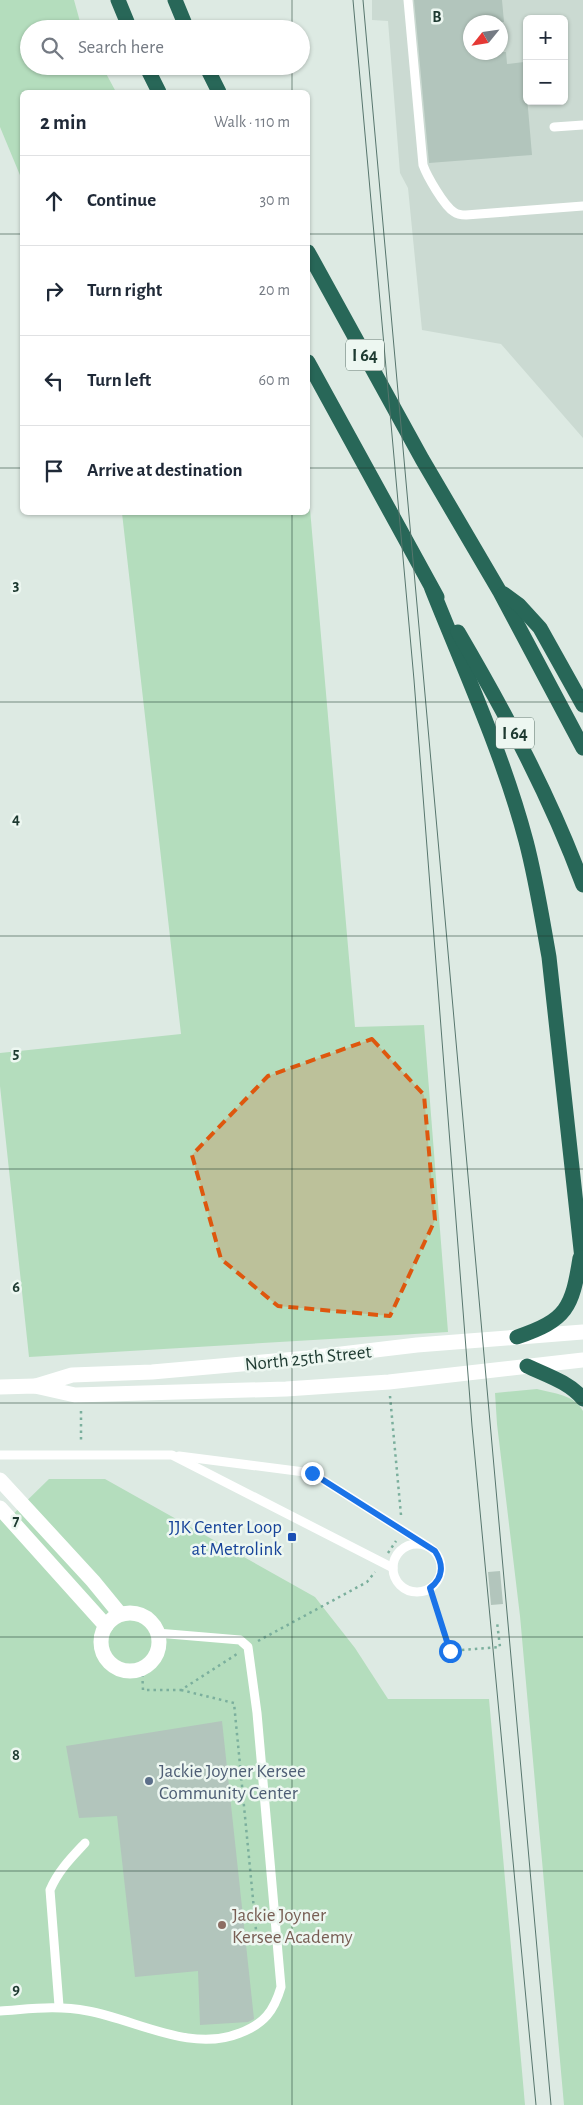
<!DOCTYPE html>
<html lang="en">
<head>
<meta charset="utf-8">
<style>
  body { margin:0; font-family:"Alegreya Sans",sans-serif; background:#f6f6f7; color:#1f2937 }
  .controls { position:absolute; right:15px; top:15px; display:grid; overflow:hidden; border-radius:8px; box-shadow:0 1px 4px #0004 }
  .controls button { width:45px; height:45px; display:grid; place-items:center; padding:0; border:0; border-bottom:1px solid #e0e1e3; background:#fff; color:#1f2937; font:25px sans-serif }
  .compass { position:absolute; left:463px; top:15px; width:45px; height:45px; border-radius:50%; background:#fff; box-shadow:0 1px 4px #0004; rotate:240deg }
  .stop { position:absolute; width:15px; height:15px; margin:-11px; border:4px solid #1a73e8; border-radius:50%; background:#fff }
  .stop.end { background:#1a73e8; border-color:#fff; box-shadow:0 1px 5px #0008 }
  .list { margin:0; padding:0; list-style:none }
  h2 { display:flex; justify-content:space-between; align-items:center; height:65px; margin:0; padding:0 20px; font-size:21px }
  h2 small { font-size:16px; font-weight:400; color:#747a83 }
  .list li { display:grid; grid-template-columns:32px 1fr auto; gap:15px; align-items:center; box-sizing:border-box; height:90px; padding:0 20px; border-top:1px solid #e0e1e3 }
  .list b { display:block; font-size:19px; white-space:nowrap }
  .list em { font-size:16px; font-style:normal; color:#747a83 }
  .icon { flex:none; width:28px; height:28px; fill:none; stroke:currentColor; stroke-width:2; stroke-linecap:round; stroke-linejoin:round }
  .map { position:relative; flex:none; width:583px; height:2105px; overflow:hidden }
  .search { position:absolute; background:#fff; box-shadow:0 1px 4px #0004; left:20px; top:20px; width:290px; height:55px; display:flex; align-items:center; gap:12px; box-sizing:border-box; padding:0 18px; border-radius:28px; color:#747a83; font-size:19px }
  .panel { position:absolute; background:#fff; box-shadow:0 1px 4px #0004; left:20px; top:90px; width:290px; height:425px; border-radius:8px }
  .map>svg:first-child { display:block }
  .built { fill:#cbdad2; fill-rule:evenodd }
  .green { fill:#b4ddbd }
  .building { fill:#b2c5bc }
  .lines { fill:none; stroke-linecap:round; stroke-linejoin:round }
  .path { stroke:#7baf9d; stroke-width:2.5; stroke-dasharray:2.5 4; stroke-linecap:butt }
  .service { stroke:#fff; stroke-width:9 }
  .minor { stroke:#fff; stroke-width:15 }
  .secondary { stroke:#fff; stroke-width:15 }
  .motorway { stroke:#286758; stroke-width:15 }
  .tram { stroke:#57766d; stroke-width:1 }
  .route { stroke:#1a73e8; stroke-width:6 }
  .marked { fill:#de570e; fill-opacity:0.2; stroke:#de570e; stroke-width:4; stroke-dasharray:10 6; stroke-linejoin:round }
  .grid { fill:none; stroke:#1e3a31; stroke-width:1; stroke-opacity:0.55 }
  .transit-dot { fill:#1a4fb4; stroke:#edf7f1; stroke-width:2 }
  .service-dot { fill:#5c6f8a; stroke:#edf7f1; stroke-width:2 }
  .education-dot { fill:#8d6e63; stroke:#edf7f1; stroke-width:2 }
  .labels { text-anchor:middle; stroke-width:5; stroke-linejoin:round; paint-order:stroke }
  .shield { fill:#edf7f1; stroke:#5c736b; stroke-width:1 }
  .shield-label { font-size:18px; font-weight:bold; fill:#1e3a31 }
  .street-label { font-size:19px; fill:#1e3a31; stroke:#edf7f1 }
  .transit-label { font-size:19px; fill:#164399; stroke:#edf7f1; text-anchor:end }
  .service-label { font-size:19px; fill:#4e5e75; stroke:#edf7f1; text-anchor:start }
  .education-label { font-size:19px; fill:#785e54; stroke:#edf7f1; text-anchor:start }
  .grid-label { font-size:16px; text-anchor:middle; font-weight:bold; fill:#1e3a31; stroke:#edf7f1; stroke-width:5; stroke-linejoin:round; paint-order:stroke }
</style>
</head>
<body>
<div class="map">
<svg width="583" height="2105" viewBox="0 0 583 2105">
  <rect width="100%" height="100%" fill="#ddeae3"/>
  <path class="built" d="M 372,0 L 583,0 L 583,438 L 501,344 L 422,330 L 408,188 L 400,173 L 388,21 L 372,20 ZM 527,19 L 564,19 L 564,101 L 527,101 ZM 470,22 L 500,22 L 500,52 L 470,52 Z"/>
  <g class="green">
    <path d="M 0,0 L 74,0 L 82,29 L 29,29 L 29,66 L 102,66 L 116,92 L 22,92 L 22,180 L 0,127 Z"/>
    <path d="M 308,486 L 355,1027 L 424,1025 L 448,1332 L 29,1357 L 0,1086 L 0,1053 L 181,1034 L 122,513 L 308,512 Z"/>
    <path d="M 537,1389 C 553,1393 575,1395 583,1411 L 583,2105 L 564,2105 L 520,1616 L 497,1424 L 495,1393 Z"/>
    <path d="M 49,1479 L 105,1479 L 315,1597 L 355,1648 L 388,1699 L 489,1699 L 525,2105 L 0,2105 L 0,1518 L 5,1522 Z"/>
  </g>
  <g class="building">
    <path d="M 414,0 L 502,0 L 504,22 L 470,22 L 470,52 L 506,52 L 507,64 L 524,62 L 532,155 L 429,163 Z"/>
    <path d="M 500,1571 L 503,1604 L 491,1605 L 488,1572 Z"/>
    <path d="M 222,1721 L 254,2019 L 248,2022 L 200,2025 L 198,1971 L 135,1977 L 117,1816 L 79,1818 L 66,1746 Z"/>
  </g>
  <g class="lines">
    <g class="path">
      <path d="M 390,1396 L 401,1515"/>
      <path d="M 81,1411 L 81,1443"/>
      <path d="M 388,1553 L 396,1541"/>
      <path d="M 430,1588 L 450,1651 L 500,1647 L 497,1622"/>
      <path d="M 258,1641 L 367,1582 L 375,1572"/>
      <path d="M 142,1668 L 143,1690 L 181,1690 L 237,1654"/>
      <path d="M 181,1690 L 234,1703 L 256,1930"/>
    </g>
    <g class="service">
      <path d="M 408,0 L 423,165 C 427,176 444,206 454,212 C 458,215 462,215 466,215 L 583,206"/>
      <path d="M 554,127 L 583,125"/>
      <path d="M 0,1455 L 172,1455 L 393,1568"/>
      <path d="M 179,1456 L 312,1473 L 429,1547"/>
      <circle cx="417" cy="1568" r="24"/>
      <path d="M 59,2006 L 50,1890 C 58,1871 71,1858 85,1843"/>
      <path d="M 0,2011 C 31,2009 56,2005 88,2011 C 137,2020 191,2053 240,2033 C 264,2024 274,2011 281,1987 L 257,1713 L 248,1647 L 240,1640 L 157,1633"/>
    </g>
    <g class="minor">
      <path d="M 0,1480 L 93,1581 L 120,1614"/>
      <path d="M 0,1508 L 106,1626"/>
      <circle cx="130" cy="1642" r="29"/>
    </g>
    <g class="secondary">
      <path d="M 36,1386 L 72,1375 L 152,1372 L 308,1358 L 417,1345 L 583,1332"/>
      <path d="M 0,1387 L 35,1386 L 75,1395 L 286,1389 L 389,1382 L 583,1360"/>
    </g>
    <g class="motorway">
      <path d="M 118,0 L 130,29"/>
      <path d="M 175,0 L 187,29"/>
      <path d="M 146,66 L 159,92"/>
      <path d="M 206,66 L 219,92"/>
      <path d="M 308,252 L 422,459 L 500,592 L 583,748"/>
      <path d="M 308,362 L 437,597"/>
      <path d="M 432,589 C 465,672 503,754 526,841 C 536,879 542,918 549,957 L 583,1268"/>
      <path d="M 504,594 L 519,605 L 540,628 L 583,705"/>
      <path d="M 458,632 C 506,714 550,796 583,885"/>
      <path d="M 517,1337 C 567,1320 572,1308 580,1258"/>
      <path d="M 527,1366 C 546,1375 569,1382 583,1399"/>
    </g>
    <g class="tram">
      <path d="M 353,0 L 414,680 L 472,1426 L 536,2105"/>
      <path d="M 363,0 L 551,2105"/>
    </g>
  </g>
  <g class="lines">
    <path class="route" d="M 312,1473 L 435,1551 C 444,1565 443,1578 430,1588 L 450,1651"/>
  </g>
  <path class="marked" d="M 372,1039 L 424,1095 L 435,1220 L 390,1316 L 278,1306 L 221,1259 L 192,1155 L 268,1076 Z"/>
  <path class="grid" d="M 292,0 L 292,29M 292,66 L 292,92M 0,234 L 22,234M 308,234 L 583,234M 0,468 L 22,468M 308,468 L 583,468M 292,512 L 292,2105M 0,702 L 583,702M 0,936 L 583,936M 0,1169 L 583,1169M 0,1403 L 583,1403M 0,1637 L 583,1637M 0,1871 L 583,1871"/>
  <rect class="transit-dot" x="287" y="1532" width="10" height="10" rx="2.5"/>
  <circle class="service-dot" cx="149" cy="1781" r="5"/>
  <circle class="education-dot" cx="222" cy="1925" r="5"/>
  <g class="labels">
    <g class="shield">
      <rect x="346" y="339.5" width="38" height="31" rx="4"/>
      <rect x="496" y="717.5" width="38" height="31" rx="4"/>
    </g>
    <g class="shield-label">
      <text x="365" y="361">I 64</text>
      <text x="515" y="739">I 64</text>
    </g>
    <g class="street-label">
      <text transform="translate(308 1357) rotate(-6)" y="7">North 25th Street</text>
    </g>
    <g class="transit-label">
      <text x="282" y="1533">JJK Center Loop<tspan x="282" dy="22">at Metrolink</tspan></text>
    </g>
    <g class="service-label">
      <text x="159" y="1777">Jackie Joyner Kersee<tspan x="159" dy="22">Community Center</tspan></text>
    </g>
    <g class="education-label">
      <text x="232" y="1921">Jackie Joyner<tspan x="232" dy="22">Kersee Academy</tspan></text>
    </g>
  </g>
  <g class="grid-label">
    <text x="437" y="22">B</text>
    <text x="16" y="590">3</text>
    <text x="16" y="824">4</text>
    <text x="16" y="1058">5</text>
    <text x="16" y="1292">6</text>
    <text x="16" y="1526">7</text>
    <text x="16" y="1760">8</text>
    <text x="16" y="1994">9</text>
  </g>
</svg>
<div class="controls">
<button>+</button>
<button>−</button>
</div>
<svg class="compass" viewBox="-18 -18 36 36"><path d="M0-13l5 13h-10z" fill="#e53935"/><path d="M0 13l5-13h-10z" fill="#747a83"/></svg>
<div class="stop" style="left:450px;top:1651px"></div>
<div class="stop end" style="left:312px;top:1473px"></div>
<div class="search"><svg class="icon" aria-label="search" viewBox="0 0 24 24"><circle cx="10" cy="10" r="6"/><path d="M15 15l6 6"/></svg>Search here</div>
<section class="panel">
<h2>2 min<small>Walk · 110 m</small></h2>
<ul class="list">
<li><svg class="icon" aria-label="ahead" viewBox="0 0 24 24"><path d="M12 20V5M6 11l6-6 6 6"/></svg><div><b>Continue</b></div><em>30 m</em></li>
<li><svg class="icon" aria-label="right" viewBox="0 0 24 24"><path d="M7 20v-9h11M14 6l5 5-5 5"/></svg><div><b>Turn right</b></div><em>20 m</em></li>
<li><svg class="icon" aria-label="left" viewBox="0 0 24 24"><path d="M17 20v-9H6M10 6l-5 5 5 5"/></svg><div><b>Turn left</b></div><em>60 m</em></li>
<li><svg class="icon" aria-label="arrive" viewBox="0 0 24 24"><path d="M6 21V4h12l-3 4 3 4H6"/></svg><div><b>Arrive at destination</b></div></li>
</ul>
</section>
</div>
</body>
</html>
